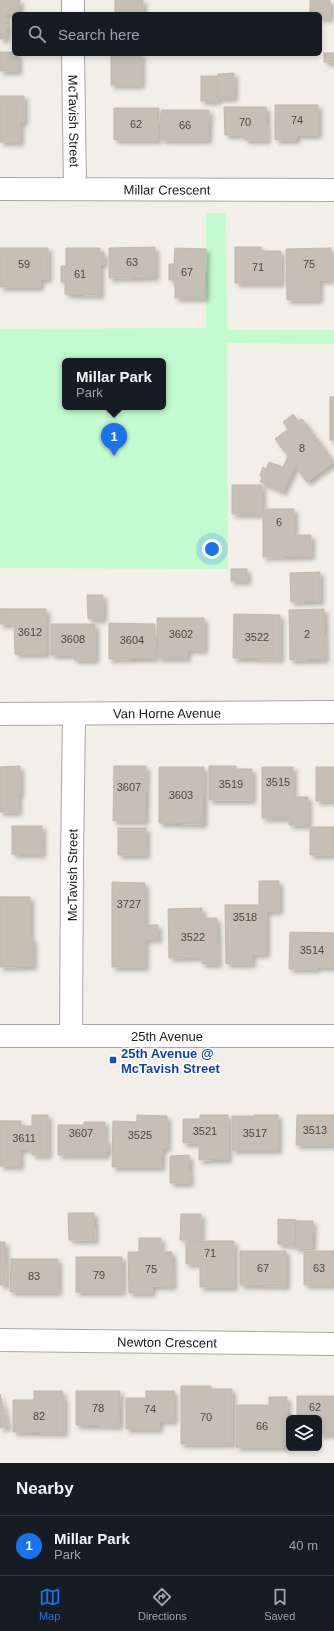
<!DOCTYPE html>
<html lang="en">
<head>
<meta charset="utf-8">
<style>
  body { margin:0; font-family:Helvetica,sans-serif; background:#20242c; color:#f1f3f6 }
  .controls { position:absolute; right:12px; bottom:12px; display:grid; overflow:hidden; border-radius:6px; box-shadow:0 2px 6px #0003 }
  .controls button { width:36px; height:36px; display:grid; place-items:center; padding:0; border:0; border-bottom:1px solid #363941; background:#171b24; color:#f1f3f6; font:20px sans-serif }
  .you { position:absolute; left:212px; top:549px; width:14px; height:14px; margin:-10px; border:3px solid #fff; border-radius:50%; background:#1a73e8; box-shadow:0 0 0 6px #1a73e833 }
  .badge { display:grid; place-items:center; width:26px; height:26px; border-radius:50%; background:#1a73e8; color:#fff; font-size:13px; font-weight:700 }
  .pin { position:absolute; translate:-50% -33px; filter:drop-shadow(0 1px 2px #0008) }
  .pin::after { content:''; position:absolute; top:21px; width:14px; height:12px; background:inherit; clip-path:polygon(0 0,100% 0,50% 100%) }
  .popup { position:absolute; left:62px; top:358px; width:104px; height:52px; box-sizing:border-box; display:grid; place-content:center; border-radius:6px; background:#171b24; filter:drop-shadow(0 1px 3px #0005); font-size:13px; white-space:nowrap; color:#9ea1a6 }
  .popup b { font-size:15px; color:#f1f3f6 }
  .popup::after { content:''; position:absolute; left:50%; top:100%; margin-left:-8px; border:8px solid transparent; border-top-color:#171b24 }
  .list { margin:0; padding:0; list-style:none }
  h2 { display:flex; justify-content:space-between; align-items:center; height:52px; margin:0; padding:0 16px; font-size:17px }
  h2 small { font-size:13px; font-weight:400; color:#9ea1a6 }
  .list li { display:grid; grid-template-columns:26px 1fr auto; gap:12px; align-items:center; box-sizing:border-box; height:60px; padding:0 16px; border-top:1px solid #363941 }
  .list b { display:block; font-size:15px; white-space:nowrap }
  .list p { margin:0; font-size:13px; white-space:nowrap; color:#9ea1a6 }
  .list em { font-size:13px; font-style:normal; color:#9ea1a6 }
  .icon { flex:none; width:22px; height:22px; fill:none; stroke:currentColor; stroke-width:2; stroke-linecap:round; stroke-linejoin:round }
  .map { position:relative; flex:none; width:334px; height:1463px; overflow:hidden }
  .search { position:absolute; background:#171b24; box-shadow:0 2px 6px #0003; left:12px; right:12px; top:12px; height:44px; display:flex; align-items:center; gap:10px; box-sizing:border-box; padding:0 14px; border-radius:6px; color:#9ea1a6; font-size:15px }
  .sheet { height:112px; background:#171b24 }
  nav { display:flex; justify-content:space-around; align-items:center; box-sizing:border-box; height:56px; border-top:1px solid #363941; background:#171b24; font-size:11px; color:#9ea1a6 }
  nav a { display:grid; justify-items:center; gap:2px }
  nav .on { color:#1a73e8 }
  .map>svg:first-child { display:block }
  .park { fill:#c4fad0; fill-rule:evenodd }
  .building { fill:#c6bfb6; stroke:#c3b8a9; filter:url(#shadow) }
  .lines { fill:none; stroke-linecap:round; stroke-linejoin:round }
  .minor-casing { stroke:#a7a7a7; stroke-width:24 }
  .minor { stroke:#fff; stroke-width:22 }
  .transit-dot { fill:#1a4fb4; stroke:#fff; stroke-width:1.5 }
  .labels { text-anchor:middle; stroke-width:3; stroke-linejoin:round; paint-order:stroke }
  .number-label { font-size:11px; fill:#4a4846 }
  .street-label { font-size:13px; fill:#202020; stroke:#fff }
  .transit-label { font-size:13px; font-weight:bold; fill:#164399; stroke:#fff; text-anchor:start }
</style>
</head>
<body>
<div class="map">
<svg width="334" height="1463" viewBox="0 0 334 1463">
  <defs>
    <filter id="shadow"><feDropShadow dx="3.5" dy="3.5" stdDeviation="2" flood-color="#0004"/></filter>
  </defs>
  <rect width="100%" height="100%" fill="#f1efe7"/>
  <path class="park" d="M 206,213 L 226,213 L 227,330 L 334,330 L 334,344 L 227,343 L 228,569 L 0,568 L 0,329 L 206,328 ZM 65,361 L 163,361 L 163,407 L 65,407 Z"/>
  <g class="building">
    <path d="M 0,0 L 20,0 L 19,14 L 5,14 L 7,27 L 5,39 L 0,39 Z"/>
    <rect x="115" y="0" width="28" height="14"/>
    <path d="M 310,0 L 330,0 L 330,18 L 320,18 L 320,14 L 310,14 Z"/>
    <path d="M 0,52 L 14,52 L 14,54 L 18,54 L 18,71 L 0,71 Z"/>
    <rect x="324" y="53" width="10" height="9"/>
    <rect x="111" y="54" width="30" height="31"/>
    <path d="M 234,73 L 234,98 L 218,98 L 218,74 Z"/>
    <rect x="201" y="76" width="16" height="25"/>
    <path d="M 0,96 L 24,96 L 24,122 L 20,122 L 20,142 L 0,142 Z"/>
    <path d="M 275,105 L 318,105 L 318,135 L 296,135 L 296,140 L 275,140 Z"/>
    <path d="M 224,107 L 266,107 L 267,140 L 245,140 L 245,135 L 225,135 Z"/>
    <path d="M 114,108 L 159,108 L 158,140 L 114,140 Z"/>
    <path d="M 162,110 L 209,110 L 208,140 L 162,140 Z"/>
    <path d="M 155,247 L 155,277 L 109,278 L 109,248 Z"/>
    <path d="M 235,247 L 261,247 L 261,251 L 281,251 L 281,283 L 235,283 Z"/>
    <path d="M 0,248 L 48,248 L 48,279 L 40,279 L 40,287 L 0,287 Z"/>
    <path d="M 66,248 L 100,248 L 100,253 L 104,253 L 104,264 L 100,264 L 100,295 L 65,294 L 65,282 L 61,282 L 61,266 L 66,266 Z"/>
    <path d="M 175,248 L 206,249 L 205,298 L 175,298 L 175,280 L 169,280 L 169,264 L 174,264 Z"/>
    <path d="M 331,248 L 331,280 L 319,280 L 319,300 L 287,300 L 286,249 Z"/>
    <rect x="330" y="397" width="4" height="43"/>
    <path d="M 293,414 L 298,421 L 302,419 L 334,462 L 307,482 L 295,466 L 283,492 L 260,482 L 262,478 L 260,475 L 263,467 L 266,469 L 269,462 L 283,467 L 288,456 L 275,439 L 288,429 L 283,422 Z"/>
    <rect x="232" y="485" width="30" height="29"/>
    <path d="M 263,509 L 294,509 L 294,535 L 311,535 L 311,556 L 263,557 Z"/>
    <rect x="231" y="569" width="16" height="12"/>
    <path d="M 320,572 L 320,601 L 291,602 L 290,573 Z"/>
    <path d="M 87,595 L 103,595 L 103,619 L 88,619 Z"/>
    <path d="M 0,609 L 46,609 L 46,654 L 15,654 L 14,624 L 0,624 Z"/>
    <path d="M 324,609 L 325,659 L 290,660 L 289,610 Z"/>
    <path d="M 234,614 L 280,615 L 280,659 L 233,658 Z"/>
    <path d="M 157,618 L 204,618 L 204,650 L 187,650 L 187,658 L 158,658 Z"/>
    <path d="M 109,623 L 155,624 L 155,658 L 109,659 Z"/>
    <path d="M 51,624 L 95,624 L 95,660 L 74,660 L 74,655 L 51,655 Z"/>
    <path d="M 20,766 L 20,794 L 18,794 L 18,812 L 0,812 L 0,767 Z"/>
    <path d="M 114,766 L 146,766 L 145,821 L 113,821 Z"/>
    <path d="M 209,766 L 236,766 L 236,769 L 252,769 L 252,800 L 209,800 Z"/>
    <path d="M 159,767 L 204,767 L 203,824 L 159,823 Z"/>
    <path d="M 262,767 L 293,767 L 293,797 L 308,797 L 308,825 L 289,825 L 289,818 L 262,818 Z"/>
    <rect x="316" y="767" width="18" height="34"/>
    <rect x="12" y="826" width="30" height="28"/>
    <path d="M 310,827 L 334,827 L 333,855 L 310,855 Z"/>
    <rect x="118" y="828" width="28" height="27"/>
    <path d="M 259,881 L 279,881 L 279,911 L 266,911 L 266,954 L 252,954 L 252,964 L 226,964 L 225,905 L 259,905 Z"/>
    <path d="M 112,882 L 145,883 L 145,925 L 158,925 L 158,939 L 145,939 L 145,967 L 112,967 Z"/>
    <path d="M 0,897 L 30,897 L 30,939 L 33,939 L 33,966 L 0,967 Z"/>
    <path d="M 202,908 L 202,918 L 217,918 L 218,964 L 202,964 L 202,957 L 169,958 L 168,909 Z"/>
    <path d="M 290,932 L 334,933 L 334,967 L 317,967 L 317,969 L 289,969 Z"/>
    <path d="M 32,1115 L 48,1115 L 48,1155 L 32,1155 L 32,1149 L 20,1149 L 20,1166 L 0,1166 L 0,1121 L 21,1121 L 21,1126 L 32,1126 Z"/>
    <path d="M 137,1115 L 167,1116 L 167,1148 L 162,1148 L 161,1167 L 112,1167 L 113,1121 L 137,1122 Z"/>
    <path d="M 200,1115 L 228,1115 L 228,1159 L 199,1160 L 199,1143 L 183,1143 L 183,1119 L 200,1119 Z"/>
    <path d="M 254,1115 L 278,1115 L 278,1150 L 232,1150 L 232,1116 L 254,1116 Z"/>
    <path d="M 297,1115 L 334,1115 L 334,1145 L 296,1145 Z"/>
    <path d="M 84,1122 L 105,1122 L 105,1141 L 108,1141 L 108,1151 L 106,1151 L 106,1155 L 58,1155 L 58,1125 L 84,1125 Z"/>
    <path d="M 189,1155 L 190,1183 L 170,1183 L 170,1156 Z"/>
    <path d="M 68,1213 L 94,1213 L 95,1240 L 69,1240 Z"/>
    <path d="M 181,1214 L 201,1214 L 201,1240 L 180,1240 Z"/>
    <path d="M 278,1219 L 296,1220 L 296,1245 L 278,1244 Z"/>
    <path d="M 296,1221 L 313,1221 L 312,1248 L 295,1248 Z"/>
    <path d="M 139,1238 L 161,1238 L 161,1252 L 172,1252 L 173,1286 L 152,1286 L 152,1293 L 129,1293 L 128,1252 L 139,1252 Z"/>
    <path d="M 186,1241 L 234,1241 L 234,1287 L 200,1287 L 200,1264 L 186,1264 Z"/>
    <path d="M 0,1242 L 5,1242 L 6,1285 L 0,1285 Z"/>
    <path d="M 240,1251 L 286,1251 L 286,1286 L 240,1285 Z"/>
    <rect x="304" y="1251" width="30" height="34"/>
    <rect x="76" y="1257" width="46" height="35"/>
    <path d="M 11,1259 L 58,1259 L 58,1292 L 10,1292 Z"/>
    <path d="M 181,1386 L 211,1386 L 211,1389 L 232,1389 L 232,1444 L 181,1444 Z"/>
    <path d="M 34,1391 L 62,1391 L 62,1398 L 64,1398 L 64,1433 L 13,1432 L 13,1400 L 34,1400 Z"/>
    <path d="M 76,1391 L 120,1391 L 119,1426 L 76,1425 Z"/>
    <path d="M 146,1391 L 174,1391 L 174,1421 L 159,1421 L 159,1429 L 126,1429 L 126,1398 L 146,1398 Z"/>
    <path d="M 0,1394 L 8,1426 L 0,1428 Z"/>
    <path d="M 297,1396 L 334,1396 L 334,1434 L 319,1434 L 319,1418 L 297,1418 Z"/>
    <path d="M 269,1397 L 287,1397 L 287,1447 L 236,1447 L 236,1405 L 269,1405 Z"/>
  </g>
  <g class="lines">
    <g class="minor-casing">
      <g id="minor">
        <path d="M 73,0 L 73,14"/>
        <path id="s1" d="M 73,54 L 75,188"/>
        <path id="s2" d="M 0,189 L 334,190"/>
        <path id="s3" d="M 0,714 L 334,712"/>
        <path id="s4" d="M 0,1036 L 334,1036"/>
        <path id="s5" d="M 71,1036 L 72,861 L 74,714"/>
        <path id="s6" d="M 0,1340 L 334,1344"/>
      </g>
    </g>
    <use href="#minor" class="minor"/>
  </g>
  <rect class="transit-dot" x="109" y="1056" width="8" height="8" rx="2"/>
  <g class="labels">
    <g class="number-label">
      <text x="297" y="124">74</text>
      <text x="245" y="126">70</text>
      <text x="136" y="128">62</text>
      <text x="185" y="129">66</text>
      <text x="132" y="266">63</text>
      <text x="24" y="268">59</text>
      <text x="309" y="268">75</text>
      <text x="258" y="271">71</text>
      <text x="187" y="276">67</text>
      <text x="80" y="278">61</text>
      <text x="302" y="452">8</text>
      <text x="279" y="526">6</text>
      <text x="30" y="636">3612</text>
      <text x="181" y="638">3602</text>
      <text x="307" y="638">2</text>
      <text x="257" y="641">3522</text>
      <text x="73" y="643">3608</text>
      <text x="132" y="644">3604</text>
      <text x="278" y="786">3515</text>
      <text x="231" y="788">3519</text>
      <text x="129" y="791">3607</text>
      <text x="181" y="799">3603</text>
      <text x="129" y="908">3727</text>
      <text x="245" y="921">3518</text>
      <text x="193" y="941">3522</text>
      <text x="312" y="954">3514</text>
      <text x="315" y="1134">3513</text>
      <text x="205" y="1135">3521</text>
      <text x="81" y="1137">3607</text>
      <text x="255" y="1137">3517</text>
      <text x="140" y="1139">3525</text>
      <text x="24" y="1142">3611</text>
      <text x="210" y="1257">71</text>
      <text x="263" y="1272">67</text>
      <text x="319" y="1272">63</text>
      <text x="151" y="1273">75</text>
      <text x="99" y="1279">79</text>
      <text x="34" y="1280">83</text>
      <text x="315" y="1411">62</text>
      <text x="98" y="1412">78</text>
      <text x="150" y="1413">74</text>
      <text x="39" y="1420">82</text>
      <text x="206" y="1421">70</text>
      <text x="262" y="1430">66</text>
    </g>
    <g class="street-label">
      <text dy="5" stroke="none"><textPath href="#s1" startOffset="67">McTavish Street</textPath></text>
      <text dy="5" stroke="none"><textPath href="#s2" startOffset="167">Millar Crescent</textPath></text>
      <text dy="5" stroke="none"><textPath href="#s3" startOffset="167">Van Horne Avenue</textPath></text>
      <text dy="5" stroke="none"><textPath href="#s5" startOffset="161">McTavish Street</textPath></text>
      <text dy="5" stroke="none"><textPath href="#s4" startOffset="167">25th Avenue</textPath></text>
      <text dy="5" stroke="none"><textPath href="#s6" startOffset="167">Newton Crescent</textPath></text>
    </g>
    <g class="transit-label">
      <text x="121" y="1058">25th Avenue @<tspan x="121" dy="15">McTavish Street</tspan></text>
    </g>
  </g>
</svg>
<div class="controls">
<button><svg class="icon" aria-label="layers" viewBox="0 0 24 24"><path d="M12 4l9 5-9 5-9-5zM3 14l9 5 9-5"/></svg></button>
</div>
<div class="you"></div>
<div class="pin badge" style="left:114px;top:456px">1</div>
<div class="popup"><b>Millar Park</b>Park</div>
<div class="search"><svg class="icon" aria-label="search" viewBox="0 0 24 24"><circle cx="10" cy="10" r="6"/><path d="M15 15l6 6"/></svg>Search here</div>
</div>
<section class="sheet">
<h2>Nearby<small></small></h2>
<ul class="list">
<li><span class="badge">1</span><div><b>Millar Park</b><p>Park</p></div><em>40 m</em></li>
</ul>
</section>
<nav>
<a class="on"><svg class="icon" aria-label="map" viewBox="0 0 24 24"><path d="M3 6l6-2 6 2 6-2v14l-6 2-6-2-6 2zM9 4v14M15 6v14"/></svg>Map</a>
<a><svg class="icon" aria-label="directions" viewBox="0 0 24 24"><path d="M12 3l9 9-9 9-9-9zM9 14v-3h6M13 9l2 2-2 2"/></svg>Directions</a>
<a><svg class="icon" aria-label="saved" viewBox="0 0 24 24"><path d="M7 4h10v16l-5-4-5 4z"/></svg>Saved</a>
</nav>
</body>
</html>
